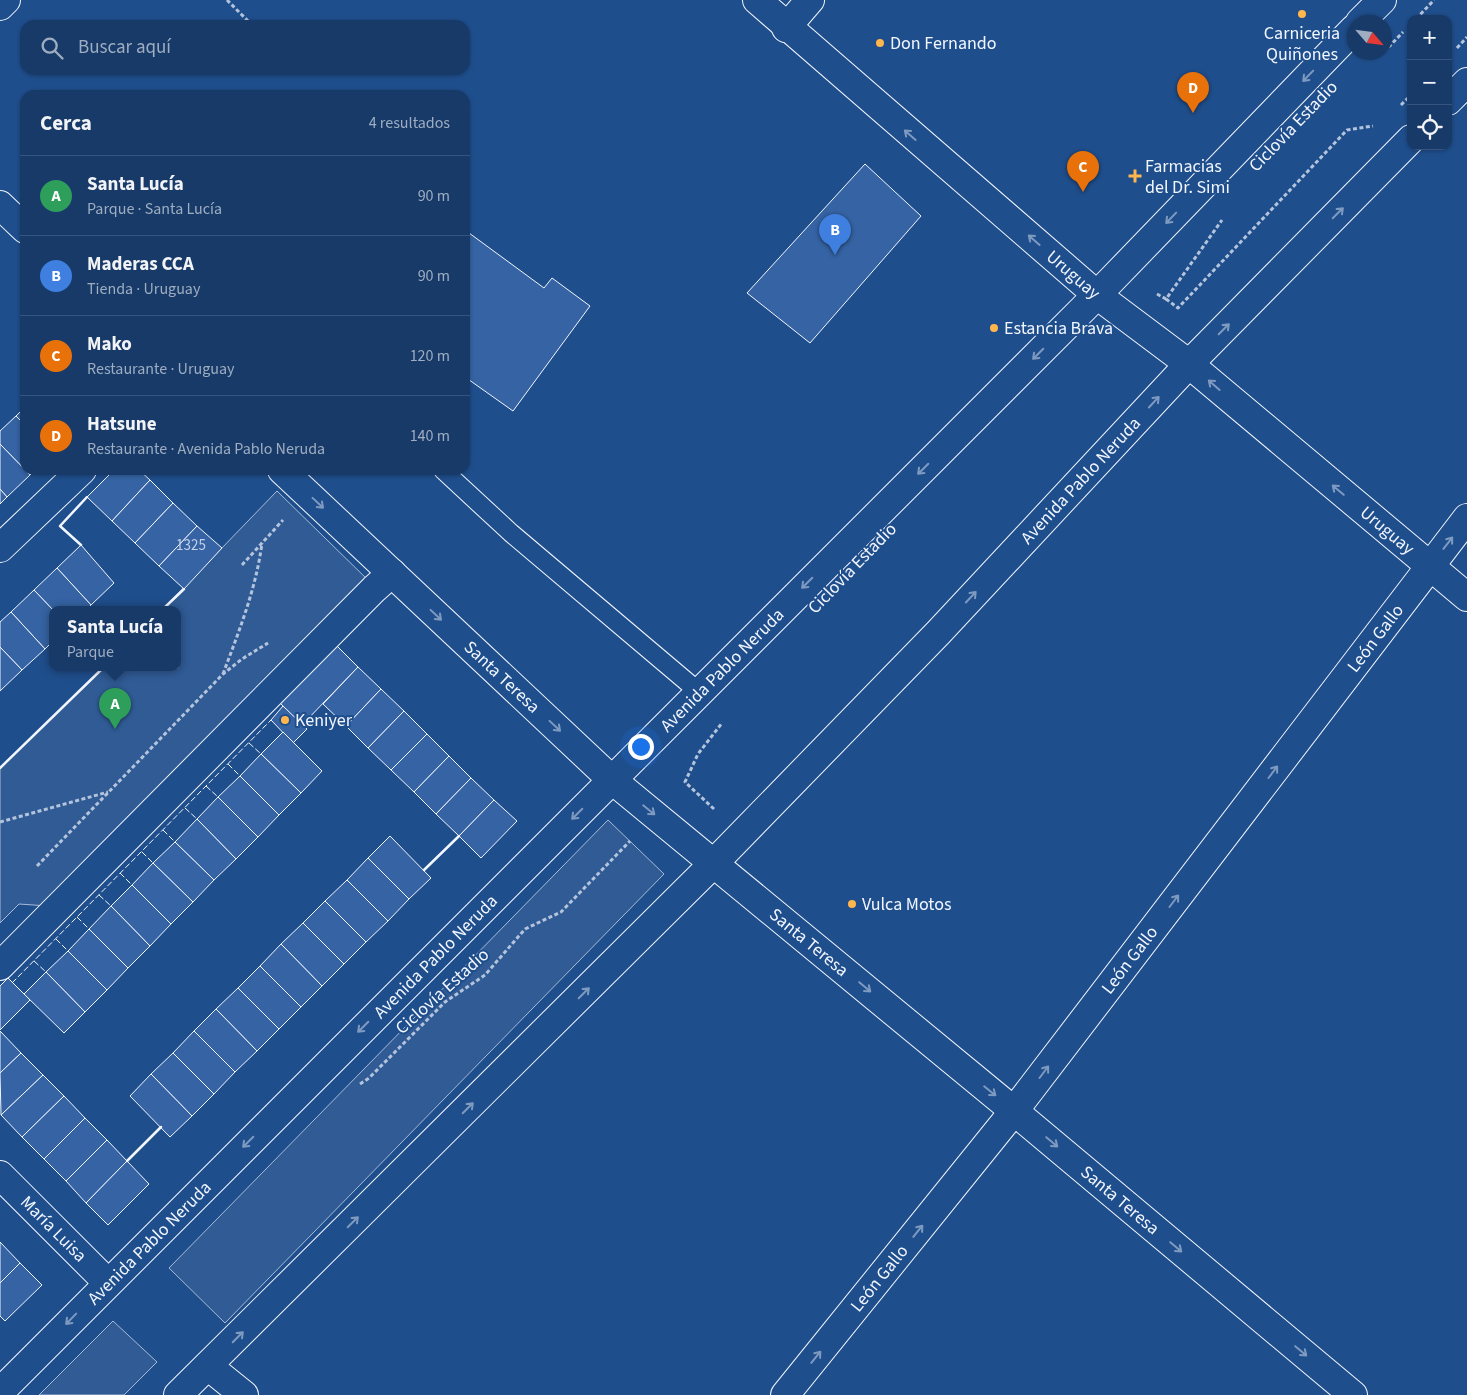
<!DOCTYPE html>
<html lang="es">
<head>
<meta charset="utf-8">
<style>
  body { margin:0; font-family:"Source Sans 3",sans-serif; background:#20416f; color:#f1f3f6 }
  .controls { position:absolute; right:15px; top:15px; display:grid; overflow:hidden; border-radius:10px; box-shadow:0 1px 4px #0004 }
  .controls button { width:45px; height:45px; display:grid; place-items:center; padding:0; border:0; border-bottom:1px solid #36547d; background:#173a69; color:#f1f3f6; font:25px sans-serif }
  .compass { position:absolute; left:1347px; top:15px; width:45px; height:45px; border-radius:50%; background:#173a69; box-shadow:0 1px 4px #0004; rotate:118deg }
  .you { position:absolute; left:640px; top:746px; width:18px; height:18px; margin:-12px; border:4px solid #fff; border-radius:50%; background:#1a73e8; box-shadow:0 0 0 8px #1a73e833 }
  .badge { display:grid; place-items:center; width:32px; height:32px; border-radius:50%; background:#8c9099; color:#fff; font-size:16px; font-weight:700 }
  .pin { position:absolute; translate:-50% -41px; filter:drop-shadow(0 1px 2px #0008) }
  .pin::after { content:''; position:absolute; top:26px; width:18px; height:15px; background:inherit; clip-path:polygon(0 0,100% 0,50% 100%) }
  .popup { position:absolute; left:49px; top:606px; width:132px; height:65px; box-sizing:border-box; display:grid; place-content:center; border-radius:10px; background:#173a69; filter:drop-shadow(0 1px 4px #0005); font-size:16px; white-space:nowrap; color:#9eadc0 }
  .popup b { font-size:19px; color:#f1f3f6 }
  .popup::after { content:''; position:absolute; left:50%; top:100%; margin-left:-10px; border:10px solid transparent; border-top-color:#173a69 }
  .list { margin:0; padding:0; list-style:none }
  h2 { display:flex; justify-content:space-between; align-items:center; height:65px; margin:0; padding:0 20px; font-size:21px }
  h2 small { font-size:16px; font-weight:400; color:#9eadc0 }
  .list li { display:grid; grid-template-columns:32px 1fr auto; gap:15px; align-items:center; box-sizing:border-box; height:80px; padding:0 20px; border-top:1px solid #36547d }
  .list b { display:block; font-size:19px; white-space:nowrap }
  .list p { margin:0; font-size:16px; white-space:nowrap; color:#9eadc0 }
  .list em { font-size:16px; font-style:normal; color:#9eadc0 }
  .icon { flex:none; width:28px; height:28px; fill:none; stroke:currentColor; stroke-width:2; stroke-linecap:round; stroke-linejoin:round }
  .map { position:relative; flex:none; width:1467px; height:1395px; overflow:hidden }
  .search { position:absolute; background:#173a69; box-shadow:0 1px 4px #0004; left:20px; top:20px; width:450px; height:55px; display:flex; align-items:center; gap:12px; box-sizing:border-box; padding:0 18px; border-radius:15px; color:#9eadc0; font-size:19px }
  .panel { position:absolute; background:#173a69; box-shadow:0 1px 4px #0004; left:20px; top:90px; width:450px; height:385px; border-radius:15px }
  .map>svg:first-child { display:block }
  .built { fill:#305b95; stroke:#a8bbd7 }
  .building { fill:#3563a3; stroke:#f2f6ff }
  .lines { fill:none; stroke-linecap:round; stroke-linejoin:round }
  .service-casing { stroke:#f2f6ff; stroke-width:20 }
  .minor-casing { stroke:#f2f6ff; stroke-width:30 }
  .tertiary-casing { stroke:#f2f6ff; stroke-width:30 }
  .secondary-casing { stroke:#f2f6ff; stroke-width:30 }
  .path { stroke:#b3c4dc; stroke-width:3; stroke-dasharray:4 2.5; stroke-linecap:butt }
  .service { stroke:#1f4e8c; stroke-width:18 }
  .minor { stroke:#1f4e8c; stroke-width:28 }
  .tertiary { stroke:#1f4e8c; stroke-width:28 }
  .secondary { stroke:#1f4e8c; stroke-width:28 }
  .fence { stroke:#f2f6ff; stroke-width:1; stroke-dasharray:6 2.5; stroke-linecap:butt }
  .wall { stroke:#f2f6ff; stroke-width:2.5 }
  .oneway { stroke:#7e9ac0 }
  .poi-dot { fill:#ffb74d; stroke:#1f4e8c; stroke-width:2 }
  .labels { text-anchor:middle; stroke-width:4; stroke-linejoin:round; paint-order:stroke }
  .number-label { font-size:15px; fill:#c3d1e8 }
  .poi-label { font-size:18px; fill:#f2f6ff; stroke:#1f4e8c; text-anchor:start }
  .street-label { font-size:18px; fill:#f2f6ff; stroke:#1f4e8c }
</style>
</head>
<body>
<div class="map">
<svg width="1467" height="1395" viewBox="0 0 1467 1395">
  <rect width="100%" height="100%" fill="#1f4e8c"/>
  <g class="built">
    <path d="M 277,491 L 371,583 L 48,906 L 19,904 L 0,923 L 0,768 L 103,668 L 178,668 L 178,610 L 162,610 Z"/>
    <path d="M 608,820 L 664,874 L 225,1323 L 169,1268 Z"/>
    <path d="M 113,1321 L 157,1362 L 124,1395 L 39,1395 Z"/>
  </g>
  <g class="building">
    <path d="M 865,164 L 921,216 L 810,343 L 747,293 Z"/>
    <path d="M 465,230 L 544,288 L 552,278 L 590,306 L 513,411 L 465,377 Z"/>
    <path d="M 25,407 L 25,425 L 16,416 Z"/>
    <path d="M 16,416 L 25,425 L 25,470 L 35,470 L 30,475 L 0,444 L 0,431 Z"/>
    <path d="M 0,444 L 30,475 L 7,497 L 0,489 Z"/>
    <path d="M 114,470 L 139,470 L 150,480 L 112,521 L 87,497 Z"/>
    <path d="M 150,480 L 173,503 L 135,543 L 112,521 Z"/>
    <path d="M 0,489 L 7,497 L 0,504 Z"/>
    <path d="M 173,503 L 197,526 L 159,566 L 135,543 Z"/>
    <path d="M 197,526 L 222,548 L 184,589 L 159,566 Z"/>
    <path d="M 81,545 L 114,583 L 91,605 L 57,568 Z"/>
    <path d="M 57,568 L 91,605 L 86,610 L 53,610 L 34,590 Z"/>
    <path d="M 34,590 L 53,610 L 52,642 L 45,649 L 11,612 Z"/>
    <path d="M 11,612 L 45,649 L 22,670 L 0,647 L 0,622 Z"/>
    <path d="M 337,646 L 358,667 L 302,725 L 280,703 Z"/>
    <path d="M 0,647 L 22,670 L 0,691 Z"/>
    <path d="M 358,667 L 381,689 L 346,726 L 323,704 Z"/>
    <path d="M 381,689 L 404,711 L 368,748 L 346,726 Z"/>
    <path d="M 283,706 L 307,729 L 293,743 L 271,720 Z"/>
    <path d="M 404,711 L 427,734 L 391,770 L 368,748 Z"/>
    <path d="M 283,732 L 322,771 L 301,793 L 261,754 Z"/>
    <path d="M 427,734 L 449,756 L 414,792 L 391,770 Z"/>
    <path d="M 261,754 L 301,793 L 279,815 L 240,776 Z"/>
    <path d="M 449,756 L 471,778 L 436,814 L 414,792 Z"/>
    <path d="M 240,776 L 279,815 L 258,837 L 218,797 Z"/>
    <path d="M 471,778 L 494,800 L 459,836 L 436,814 Z"/>
    <path d="M 218,797 L 258,837 L 236,859 L 197,819 Z"/>
    <path d="M 494,800 L 517,821 L 481,858 L 459,836 Z"/>
    <path d="M 197,819 L 236,859 L 214,880 L 175,842 Z"/>
    <path d="M 390,836 L 431,878 L 409,899 L 368,858 Z"/>
    <path d="M 175,842 L 214,880 L 193,902 L 153,863 Z"/>
    <path d="M 368,858 L 409,899 L 388,921 L 347,880 Z"/>
    <path d="M 153,863 L 193,902 L 171,924 L 132,885 Z"/>
    <path d="M 347,880 L 388,921 L 366,942 L 325,901 Z"/>
    <path d="M 132,885 L 171,924 L 150,946 L 111,906 Z"/>
    <path d="M 325,901 L 366,942 L 344,964 L 303,923 Z"/>
    <path d="M 111,906 L 150,946 L 128,968 L 89,929 Z"/>
    <path d="M 303,923 L 344,964 L 322,986 L 281,944 Z"/>
    <path d="M 89,929 L 128,968 L 107,990 L 68,951 Z"/>
    <path d="M 281,944 L 322,986 L 301,1007 L 260,966 Z"/>
    <path d="M 68,951 L 107,990 L 85,1012 L 46,972 Z"/>
    <path d="M 260,966 L 301,1007 L 279,1029 L 238,988 Z"/>
    <path d="M 46,972 L 85,1012 L 64,1033 L 24,994 Z"/>
    <path d="M 8,978 L 30,1000 L 0,1030 L 0,986 Z"/>
    <path d="M 238,988 L 279,1029 L 257,1051 L 216,1009 Z"/>
    <path d="M 216,1009 L 257,1051 L 235,1072 L 194,1031 Z"/>
    <path d="M 0,1031 L 21,1053 L 0,1073 Z"/>
    <path d="M 194,1031 L 235,1072 L 214,1094 L 173,1053 Z"/>
    <path d="M 21,1053 L 43,1075 L 1,1115 L 0,1073 Z"/>
    <path d="M 173,1053 L 214,1094 L 192,1116 L 151,1074 Z"/>
    <path d="M 151,1074 L 192,1116 L 170,1137 L 130,1096 Z"/>
    <path d="M 43,1075 L 64,1096 L 22,1137 L 1,1115 Z"/>
    <path d="M 64,1096 L 85,1118 L 44,1159 L 22,1137 Z"/>
    <path d="M 85,1118 L 107,1140 L 66,1181 L 44,1159 Z"/>
    <path d="M 107,1140 L 127,1161 L 86,1203 L 66,1181 Z"/>
    <path d="M 127,1161 L 149,1184 L 108,1225 L 86,1203 Z"/>
    <path d="M 0,1242 L 20,1263 L 0,1283 Z"/>
    <path d="M 20,1263 L 42,1285 L 5,1321 L 0,1316 L 0,1283 Z"/>
  </g>
  <g class="lines">
    <g class="service-casing">
      <path id="service" d="M 443,470 L 511,533 L 699,692"/>
    </g>
    <g class="minor-casing">
      <g id="minor">
        <path d="M 0,6 L 6,0"/>
        <path d="M 786,28 L 810,0"/>
        <path d="M 0,548 L 82,470"/>
        <path d="M 0,966 L 374,589 L 392,573"/>
        <path id="s1" d="M 0,1175 L 108,1283"/>
        <path d="M 208,1366 L 244,1395"/>
      </g>
    </g>
    <g class="tertiary-casing">
      <g id="tertiary">
        <path d="M 1360,22 L 1382,0"/>
        <path d="M 1448,101 L 1467,82"/>
        <path id="s2" d="M 0,1392 L 1097,295 L 1354,29"/>
        <path id="s3" d="M 178,1395 L 714,863 L 938,633 L 1189,364 L 1411,139"/>
        <path id="s4" d="M 785,1395 L 1014,1111 L 1467,518"/>
      </g>
    </g>
    <g class="secondary-casing">
      <g id="secondary">
        <path id="s5" d="M 757,0 L 1097,295 L 1189,364 L 1467,597"/>
        <path d="M 0,205 L 25,229"/>
        <path id="s6" d="M 282,470 L 611,779 L 1014,1111 L 1353,1395"/>
      </g>
    </g>
    <g class="path">
      <path d="M 227,0 L 252,25"/>
      <path d="M 1416,19 L 1434,0"/>
      <path d="M 1457,48 L 1467,37"/>
      <path d="M 1384,52 L 1403,32"/>
      <path d="M 1401,105 L 1411,95"/>
      <path d="M 1157,294 L 1166,299 L 1222,220"/>
      <path d="M 1166,299 L 1178,308 L 1347,130 L 1373,126"/>
      <path d="M 242,565 L 283,520"/>
      <path d="M 223,674 C 239,631 256,589 262,543"/>
      <path d="M 714,809 L 685,782 L 698,754 L 722,723"/>
      <path d="M 0,822 L 108,792"/>
      <path d="M 37,866 L 223,674 L 242,659 L 268,643"/>
      <path d="M 360,1084 L 369,1078 L 445,1002 L 485,975 L 525,929 L 561,912 L 630,841"/>
    </g>
    <use href="#service" class="service"/>
    <use href="#minor" class="minor"/>
    <use href="#tertiary" class="tertiary"/>
    <use href="#secondary" class="secondary"/>
    <g class="fence">
      <path d="M 249,743 L 261,754"/>
      <path d="M 228,764 L 240,776"/>
      <path d="M 206,786 L 218,797"/>
      <path d="M 185,808 L 197,819"/>
      <path d="M 163,830 L 175,842"/>
      <path d="M 142,852 L 153,863"/>
      <path d="M 120,873 L 132,885"/>
      <path d="M 99,895 L 111,906"/>
      <path d="M 77,917 L 89,929"/>
      <path d="M 56,939 L 68,951"/>
      <path d="M 34,961 L 46,972"/>
      <path d="M 12,983 L 271,720"/>
    </g>
    <g class="wall">
      <path d="M 81,545 L 60,526 L 87,497"/>
      <path d="M 162,610 L 184,589"/>
      <path d="M 0,768 L 103,668"/>
      <path d="M 424,870 L 459,836"/>
      <path d="M 127,1161 L 161,1127"/>
    </g>
  </g>
  <defs><path id="oneway-shaft" d="M-6 0H5M1.5-3L5.5 0L1.5 3" fill="none" stroke-width="1.6" stroke-linecap="round" stroke-linejoin="round" transform="scale(1.25)"/></defs>
  <g class="oneway">
    <use href="#oneway-shaft" transform="translate(1308 76) rotate(134)"/>
    <use href="#oneway-shaft" transform="translate(910 135) rotate(-139)"/>
    <use href="#oneway-shaft" transform="translate(1338 213) rotate(-45)"/>
    <use href="#oneway-shaft" transform="translate(1171 218) rotate(134)"/>
    <use href="#oneway-shaft" transform="translate(1034 240) rotate(-139)"/>
    <use href="#oneway-shaft" transform="translate(1224 329) rotate(-45)"/>
    <use href="#oneway-shaft" transform="translate(1038 354) rotate(135)"/>
    <use href="#oneway-shaft" transform="translate(1214 385) rotate(-139)"/>
    <use href="#oneway-shaft" transform="translate(1154 402) rotate(-47)"/>
    <use href="#oneway-shaft" transform="translate(923 469) rotate(135)"/>
    <use href="#oneway-shaft" transform="translate(1338 490) rotate(-140)"/>
    <use href="#oneway-shaft" transform="translate(318 503) rotate(43)"/>
    <use href="#oneway-shaft" transform="translate(1448 543) rotate(-52)"/>
    <use href="#oneway-shaft" transform="translate(807 583) rotate(135)"/>
    <use href="#oneway-shaft" transform="translate(971 597) rotate(-47)"/>
    <use href="#oneway-shaft" transform="translate(436 615) rotate(43)"/>
    <use href="#oneway-shaft" transform="translate(555 726) rotate(43)"/>
    <use href="#oneway-shaft" transform="translate(1273 772) rotate(-53)"/>
    <use href="#oneway-shaft" transform="translate(649 810) rotate(39)"/>
    <use href="#oneway-shaft" transform="translate(577 814) rotate(135)"/>
    <use href="#oneway-shaft" transform="translate(1174 901) rotate(-53)"/>
    <use href="#oneway-shaft" transform="translate(865 987) rotate(40)"/>
    <use href="#oneway-shaft" transform="translate(584 993) rotate(-45)"/>
    <use href="#oneway-shaft" transform="translate(363 1027) rotate(135)"/>
    <use href="#oneway-shaft" transform="translate(1044 1072) rotate(-53)"/>
    <use href="#oneway-shaft" transform="translate(990 1091) rotate(39)"/>
    <use href="#oneway-shaft" transform="translate(468 1108) rotate(-45)"/>
    <use href="#oneway-shaft" transform="translate(248 1142) rotate(135)"/>
    <use href="#oneway-shaft" transform="translate(1052 1142) rotate(40)"/>
    <use href="#oneway-shaft" transform="translate(353 1222) rotate(-45)"/>
    <use href="#oneway-shaft" transform="translate(918 1231) rotate(-51)"/>
    <use href="#oneway-shaft" transform="translate(1176 1247) rotate(40)"/>
    <use href="#oneway-shaft" transform="translate(71 1319) rotate(134)"/>
    <use href="#oneway-shaft" transform="translate(238 1337) rotate(-45)"/>
    <use href="#oneway-shaft" transform="translate(1301 1351) rotate(40)"/>
    <use href="#oneway-shaft" transform="translate(816 1357) rotate(-51)"/>
  </g>
  <g class="poi-dot">
    <circle cx="1302" cy="14" r="5"/>
    <circle cx="880" cy="43" r="5"/>
    <path d="M1132.5 168.5h5v5h5v5h-5v5h-5v-5h-5v-5h5z"/>
    <circle cx="994" cy="328" r="5"/>
    <circle cx="285" cy="720" r="5"/>
    <circle cx="852" cy="904" r="5"/>
  </g>
  <g class="labels">
    <g class="number-label">
      <text x="191" y="550">1325</text>
    </g>
    <g class="poi-label">
      <text x="1302" y="39" text-anchor="middle">Carniceria<tspan x="1302" dy="21">Quiñones</tspan></text>
      <text x="890" y="49">Don Fernando</text>
      <text x="1145" y="172">Farmacias<tspan x="1145" dy="21">del Dr. Simi</tspan></text>
      <text x="1004" y="334">Estancia Brava</text>
      <text x="295" y="726">Keniyer</text>
      <text x="862" y="910">Vulca Motos</text>
    </g>
    <g class="street-label">
      <text transform="translate(1293 126) rotate(-46)" y="6">Ciclovía Estadio</text>
      <text dy="6" stroke="none"><textPath href="#s5" startOffset="419">Uruguay</textPath></text>
      <text dy="6" stroke="none"><textPath href="#s3" startOffset="1285">Avenida Pablo Neruda</textPath></text>
      <text dy="6" stroke="none"><textPath href="#s5" startOffset="824">Uruguay</textPath></text>
      <text transform="translate(852 568) rotate(-46)" y="6">Ciclovía Estadio</text>
      <text dy="6" stroke="none"><textPath href="#s4" startOffset="960">León Gallo</textPath></text>
      <text dy="6" stroke="none"><textPath href="#s2" startOffset="1021">Avenida Pablo Neruda</textPath></text>
      <text dy="6" stroke="none"><textPath href="#s6" startOffset="302">Santa Teresa</textPath></text>
      <text dy="6" stroke="none"><textPath href="#s6" startOffset="708">Santa Teresa</textPath></text>
      <text dy="6" stroke="none"><textPath href="#s2" startOffset="616">Avenida Pablo Neruda</textPath></text>
      <text dy="6" stroke="none"><textPath href="#s4" startOffset="555">León Gallo</textPath></text>
      <text transform="translate(442 991) rotate(-42)" y="6">Ciclovía Estadio</text>
      <text dy="6" stroke="none"><textPath href="#s6" startOffset="1112">Santa Teresa</textPath></text>
      <text dy="6" stroke="none"><textPath href="#s1" startOffset="76">María Luisa</textPath></text>
      <text dy="6" stroke="none"><textPath href="#s2" startOffset="211">Avenida Pablo Neruda</textPath></text>
      <text dy="6" stroke="none"><textPath href="#s4" startOffset="150">León Gallo</textPath></text>
    </g>
  </g>
</svg>
<div class="controls">
<button>+</button>
<button>−</button>
<button><svg class="icon" aria-label="locate" viewBox="0 0 24 24"><circle cx="12" cy="12" r="6"/><path d="M12 2v4M12 18v4M2 12h4M18 12h4"/></svg></button>
</div>
<svg class="compass" viewBox="-18 -18 36 36"><path d="M0-13l5 13h-10z" fill="#e53935"/><path d="M0 13l5-13h-10z" fill="#9eadc0"/></svg>
<div class="you"></div>
<div class="pin badge" style="left:115px;top:729px;background:#2e9e5b">A</div>
<div class="popup"><b>Santa Lucía</b>Parque</div>
<div class="pin badge" style="left:835px;top:255px;background:#3f7fe0">B</div>
<div class="pin badge" style="left:1083px;top:192px;background:#e8710a">C</div>
<div class="pin badge" style="left:1193px;top:113px;background:#e8710a">D</div>
<div class="search"><svg class="icon" aria-label="search" viewBox="0 0 24 24"><circle cx="10" cy="10" r="6"/><path d="M15 15l6 6"/></svg>Buscar aquí</div>
<section class="panel">
<h2>Cerca<small>4 resultados</small></h2>
<ul class="list">
<li><span class="badge" style="background:#2e9e5b">A</span><div><b>Santa Lucía</b><p>Parque · Santa Lucía</p></div><em>90 m</em></li>
<li><span class="badge" style="background:#3f7fe0">B</span><div><b>Maderas CCA</b><p>Tienda · Uruguay</p></div><em>90 m</em></li>
<li><span class="badge" style="background:#e8710a">C</span><div><b>Mako</b><p>Restaurante · Uruguay</p></div><em>120 m</em></li>
<li><span class="badge" style="background:#e8710a">D</span><div><b>Hatsune</b><p>Restaurante · Avenida Pablo Neruda</p></div><em>140 m</em></li>
</ul>
</section>
</div>
</body>
</html>
